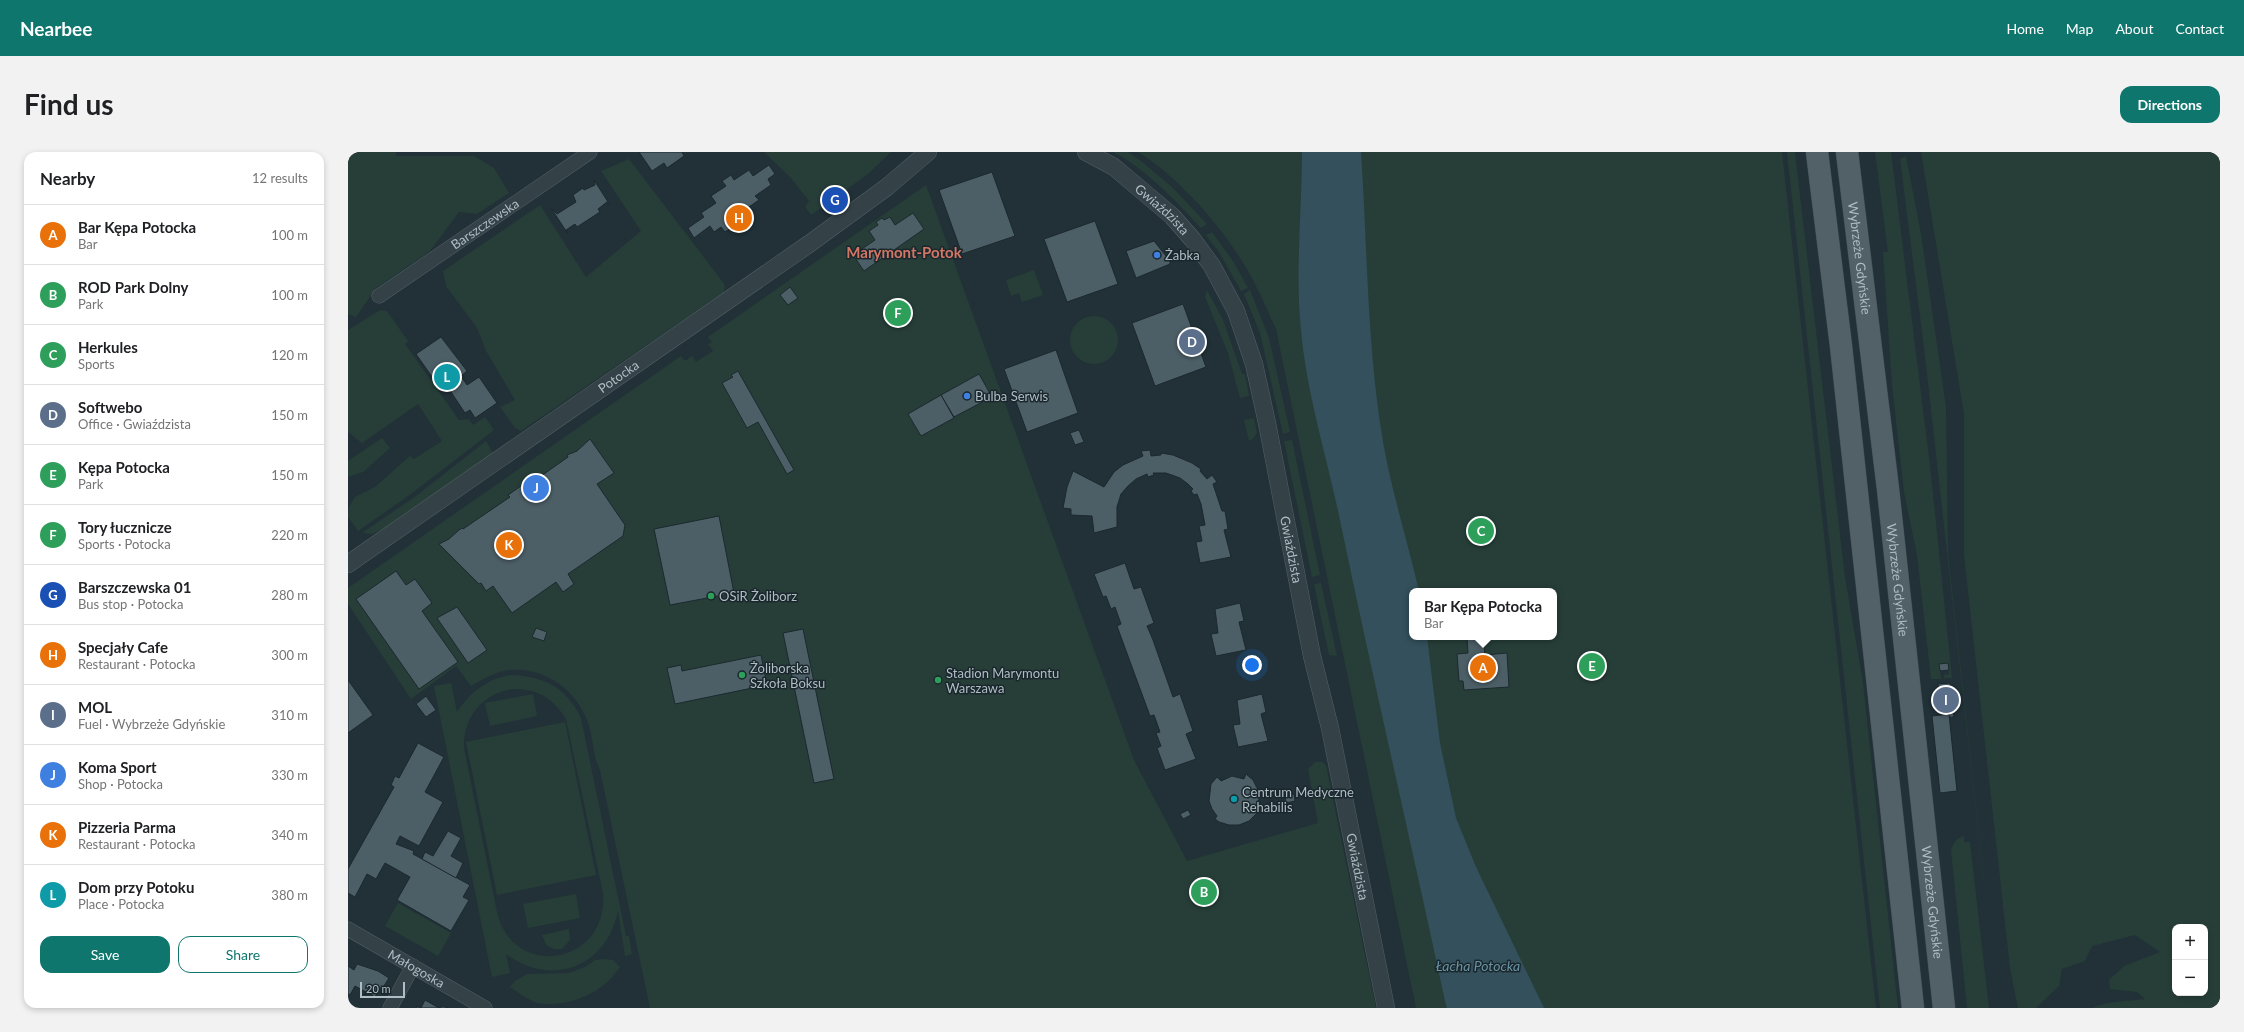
<!DOCTYPE html>
<html lang="en">
<head>
<meta charset="utf-8">
<style>
  body { margin:0; font-family:Lato,sans-serif; background:#f2f2f2; color:#202124 }
  .controls { position:absolute; right:12px; bottom:12px; display:grid; overflow:hidden; border-radius:8px; box-shadow:0 2px 6px #0003 }
  .controls button { width:36px; height:36px; display:grid; place-items:center; padding:0; border:0; border-bottom:1px solid #e0e0e0; background:#fff; color:#202124; font:20px sans-serif }
  .scale { position:absolute; left:12px; bottom:10px; width:45px; box-sizing:border-box; padding-left:4px; border:2px solid #afbdc4; border-top:0; font-size:11px; line-height:14px; white-space:nowrap; color:#afbdc4; -webkit-text-stroke:3px #1a272c; paint-order:stroke }
  .you { position:absolute; left:904px; top:513px; width:14px; height:14px; margin:-10px; border:3px solid #fff; border-radius:50%; background:#1a73e8; box-shadow:0 0 0 6px #1a73e833 }
  .badge { display:grid; place-items:center; width:26px; height:26px; border-radius:50%; background:#0f766e; color:#fff; font-size:13px; font-weight:700 }
  .pin { position:absolute; translate:-50% -50%; border:2px solid #fff; box-shadow:0 1px 4px #0006 }
  .popup { position:absolute; left:1061px; top:436px; width:148px; height:52px; box-sizing:border-box; display:grid; place-content:center; border-radius:8px; background:#fff; filter:drop-shadow(0 1px 3px #0005); font-size:13px; white-space:nowrap; color:#757577 }
  .popup b { font-size:15px; color:#202124 }
  .popup::after { content:''; position:absolute; left:50%; top:100%; margin-left:-8px; border:8px solid transparent; border-top-color:#fff }
  .list { margin:0; padding:0; list-style:none }
  h2 { display:flex; justify-content:space-between; align-items:center; height:52px; margin:0; padding:0 16px; font-size:17px }
  h2 small { font-size:13px; font-weight:400; color:#757577 }
  .list li { display:grid; grid-template-columns:26px 1fr auto; gap:12px; align-items:center; box-sizing:border-box; height:60px; padding:0 16px; border-top:1px solid #e0e0e0 }
  .list b { display:block; font-size:15px; white-space:nowrap }
  .list p { margin:0; font-size:13px; white-space:nowrap; color:#757577 }
  .list em { font-size:13px; font-style:normal; color:#757577 }
  .actions { display:flex; gap:8px; padding:12px 16px }
  .actions a { flex:1; padding:9px 0; border:1px solid #0f766e; border-radius:12px; text-align:center; font-size:14px; color:#0f766e }
  .actions .main { background:#0f766e; color:#fff }
  .map { position:relative; flex:none; width:1872px; height:856px; overflow:hidden; border-radius:12px }
  header { display:flex; align-items:center; gap:24px; box-sizing:border-box; height:56px; padding:0 20px; background:#0f766e; color:#fff }
  header strong { font-size:19px }
  nav { display:flex; gap:22px; margin-inline-start:auto; font-size:14px }
  .intro { display:flex; align-items:center; justify-content:space-between; box-sizing:border-box; height:96px; padding:0 24px }
  h1 { margin:0; font-size:28px }
  .button { padding:10px 18px; border-radius:12px; background:#0f766e; color:#fff; font-size:14px; font-weight:700 }
  main { display:flex; gap:24px; padding:0 24px }
  aside { flex:1; background:#fff; border-radius:12px; box-shadow:0 2px 6px #0003 }
  .map>svg:first-child { display:block }
  .green { fill:#273e38; fill-rule:evenodd }
  .water { fill:#33505c }
  .building { fill:#4c5e66; stroke:#1c292e }
  .lines { fill:none; stroke-linecap:round; stroke-linejoin:round }
  .minor-casing { stroke:#526065; stroke-width:15 }
  .tertiary-casing { stroke:#526065; stroke-width:18 }
  .primary-casing { stroke:#414e54; stroke-width:23 }
  .minor { stroke:#344248; stroke-width:14 }
  .tertiary { stroke:#344248; stroke-width:17 }
  .primary { stroke:#526168; stroke-width:22 }
  .shop-dot { fill:#3f7fe0; stroke:#1a272c; stroke-width:1.5 }
  .leisure-dot { fill:#2e9e5b; stroke:#1a272c; stroke-width:1.5 }
  .culture-dot { fill:#0f9aa8; stroke:#1a272c; stroke-width:1.5 }
  .labels { text-anchor:middle; stroke-width:3; stroke-linejoin:round; paint-order:stroke }
  .street-label { font-size:13px; fill:#afbdc4; stroke:#1a272c }
  .poi-label { font-size:13px; fill:#afbdc4; stroke:#1a272c; text-anchor:start }
  .water-label { font-size:14px; font-style:italic; fill:#6892a3; stroke:#1a272c }
  .quarter-label { font-size:15px; font-weight:bold; fill:#d27666; stroke:#1a272c }
</style>
</head>
<body>
<header>
<strong>Nearbee</strong>
<nav><a>Home</a><a>Map</a><a>About</a><a>Contact</a></nav>
</header>
<div class="intro"><h1>Find us</h1><a class="button">Directions</a></div>
<main>
<aside>
<h2>Nearby<small>12 results</small></h2>
<ul class="list">
<li><span class="badge" style="background:#e8710a">A</span><div><b>Bar Kępa Potocka</b><p>Bar</p></div><em>100 m</em></li>
<li><span class="badge" style="background:#2e9e5b">B</span><div><b>ROD Park Dolny</b><p>Park</p></div><em>100 m</em></li>
<li><span class="badge" style="background:#2e9e5b">C</span><div><b>Herkules</b><p>Sports</p></div><em>120 m</em></li>
<li><span class="badge" style="background:#5c6f8a">D</span><div><b>Softwebo</b><p>Office · Gwiaździsta</p></div><em>150 m</em></li>
<li><span class="badge" style="background:#2e9e5b">E</span><div><b>Kępa Potocka</b><p>Park</p></div><em>150 m</em></li>
<li><span class="badge" style="background:#2e9e5b">F</span><div><b>Tory łucznicze</b><p>Sports · Potocka</p></div><em>220 m</em></li>
<li><span class="badge" style="background:#1a4fb4">G</span><div><b>Barszczewska 01</b><p>Bus stop · Potocka</p></div><em>280 m</em></li>
<li><span class="badge" style="background:#e8710a">H</span><div><b>Specjały Cafe</b><p>Restaurant · Potocka</p></div><em>300 m</em></li>
<li><span class="badge" style="background:#5c6f8a">I</span><div><b>MOL</b><p>Fuel · Wybrzeże Gdyńskie</p></div><em>310 m</em></li>
<li><span class="badge" style="background:#3f7fe0">J</span><div><b>Koma Sport</b><p>Shop · Potocka</p></div><em>330 m</em></li>
<li><span class="badge" style="background:#e8710a">K</span><div><b>Pizzeria Parma</b><p>Restaurant · Potocka</p></div><em>340 m</em></li>
<li><span class="badge" style="background:#0f9aa8">L</span><div><b>Dom przy Potoku</b><p>Place · Potocka</p></div><em>380 m</em></li>
</ul>
<div class="actions"><a class="main">Save</a><a>Share</a></div>
</aside>
<div class="map">
<svg width="1872" height="856" viewBox="0 0 1872 856">
  <rect width="100%" height="100%" fill="#213137"/>
  <g class="green">
    <path d="M 0,0 L 48,0 L 48,4 L 126,4 L 146,16 L 161,41 L 129,62 L 111,60 L 82,99 L 28,136 L 8,165 L 0,162 Z"/>
    <path d="M 416,0 L 543,0 L 520,22 L 463,63 L 457,55 L 461,49 L 443,26 Z"/>
    <path d="M 765,0 L 780,0 L 793,9 L 824,35 L 859,72 L 853,76 C 827,48 799,18 765,0 Z"/>
    <path d="M 790,0 L 1434,0 L 1528,856 L 1068,856 L 928,177 C 919,158 911,138 900,119 C 876,77 832,26 790,0 ZM 1064,439 L 1206,439 L 1206,485 L 1064,485 Z"/>
    <path d="M 1439,0 L 1447,0 L 1449,18 L 1497,425 L 1515,531 L 1550,856 L 1532,856 Z"/>
    <path d="M 1527,0 L 1543,0 L 1582,313 L 1604,526 L 1596,526 L 1596,523 L 1601,522 L 1600,511 L 1591,512 L 1593,527 L 1583,527 L 1569,403 L 1556,340 L 1544,233 L 1535,100 L 1540,100 Z"/>
    <path d="M 1573,0 L 1872,0 L 1872,856 L 1744,856 C 1761,848 1778,850 1797,847 L 1789,840 L 1762,837 L 1761,828 L 1776,814 L 1812,800 L 1787,783 L 1744,794 L 1737,809 L 1714,817 L 1711,834 L 1688,856 L 1670,856 L 1662,816 L 1616,403 L 1616,262 ZM 1827,775 L 1857,775 L 1857,841 L 1827,841 Z"/>
    <path d="M 1558,4 L 1573,82 L 1598,255 L 1600,402 L 1650,856 L 1577,204 L 1552,7 Z"/>
    <path d="M 281,7 L 377,133 L 376,140 L 173,279 L 167,276 L 152,255 L 167,248 L 138,199 L 129,176 L 98,134 L 95,119 L 192,53 L 238,125 L 293,79 L 253,19 Z"/>
    <path d="M 578,33 L 786,608 L 839,709 L 970,671 L 960,617 L 967,610 L 974,610 L 978,613 L 1028,856 L 302,856 L 252,618 C 244,603 246,585 239,568 C 228,538 196,515 163,518 C 148,519 136,527 123,534 L 108,514 L 63,547 L 0,452 L 0,436 L 333,204 L 337,209 L 344,204 L 348,210 L 365,199 L 360,192 L 364,190 L 360,185 Z"/>
    <path d="M 864,80 L 887,112 L 900,136 L 893,139 L 871,100 L 858,83 Z"/>
    <path d="M 686,118 L 695,143 L 674,150 L 671,141 L 663,144 L 658,128 Z"/>
    <path d="M 859,138 L 875,168 L 894,222 L 897,222 L 901,244 L 892,246 L 880,201 L 857,145 Z"/>
    <path d="M 902,138 L 921,186 L 942,280 L 935,282 L 912,181 L 896,142 Z"/>
    <path d="M 32,158 L 39,159 L 60,189 L 57,192 L 111,268 L 121,267 L 125,273 L 137,265 L 146,278 L 63,342 L 10,379 L 0,365 L 1,355 L 7,345 L 27,335 L 62,304 L 66,307 L 94,289 L 70,252 L 14,291 L 0,280 L 0,178 Z"/>
    <circle cx="746" cy="188" r="24"/>
    <path d="M 906,266 L 909,281 L 905,287 L 901,289 L 896,268 Z"/>
    <path d="M 34,286 L 42,296 L 15,320 L 0,325 L 0,309 Z"/>
    <path d="M 944,288 L 972,423 L 964,425 L 936,289 Z"/>
    <path d="M 138,289 L 145,301 L 36,377 L 24,382 L 14,381 L 68,344 Z"/>
    <path d="M 973,431 L 989,504 L 981,503 L 966,432 Z"/>
    <path d="M 162,523 C 196,524 218,535 233,566 L 278,784 L 281,784 L 284,802 L 277,804 L 270,759 C 259,815 203,836 158,802 L 162,821 L 144,825 L 86,534 L 103,531 L 109,560 C 123,540 137,528 162,523 ZM 165,537 C 189,536 206,547 218,567 L 255,741 C 261,813 165,829 149,760 L 116,596 C 115,566 134,541 165,537 Z"/>
    <path d="M 185,542 L 189,564 L 142,574 L 137,551 Z"/>
    <path d="M 217,570 L 248,723 L 149,743 L 118,590 Z"/>
    <path d="M 1616,684 L 1616,690 L 1622,690 L 1641,856 L 1619,856 L 1603,698 C 1606,690 1608,686 1616,684 Z"/>
    <path d="M 228,742 L 232,766 L 180,776 L 175,752 Z"/>
    <path d="M 50,751 L 103,781 L 90,804 L 37,774 Z"/>
    <path d="M 221,777 L 222,788 L 214,797 L 206,797 L 198,793 L 194,783 Z"/>
    <path d="M 257,807 L 265,808 L 272,815 C 255,841 222,856 189,851 C 180,848 171,841 162,835 L 167,829 L 179,822 L 221,821 L 237,815 L 247,808 Z"/>
  </g>
  <path class="water" d="M 954,0 L 1013,0 C 1019,90 1019,182 1032,271 C 1040,328 1058,383 1071,439 L 1064,439 L 1064,485 L 1079,485 L 1092,591 L 1108,666 L 1128,715 L 1196,856 L 1099,856 L 1097,849 C 1063,690 1026,532 993,373 C 980,308 959,245 953,178 C 947,119 954,59 954,0 Z"/>
  <g class="building">
    <path d="M 291,0 L 334,0 L 336,4 L 319,16 L 316,11 L 304,19 Z"/>
    <path d="M 421,13 L 427,22 L 420,27 L 423,33 L 407,44 L 411,48 L 395,59 L 399,65 L 377,80 L 373,75 L 366,80 L 362,74 L 346,86 L 340,76 L 356,65 L 353,61 L 368,51 L 363,44 L 378,34 L 374,29 L 383,23 L 386,28 L 401,18 L 405,24 Z"/>
    <path d="M 644,20 L 667,84 L 614,102 L 591,38 Z"/>
    <path d="M 246,28 L 262,53 L 259,50 L 250,57 L 252,60 L 229,75 L 227,72 L 218,78 L 220,82 L 203,56 L 209,62 L 228,50 L 225,43 L 235,36 L 236,38 L 247,33 Z"/>
    <path d="M 565,61 L 576,77 L 516,119 L 505,103 L 527,88 L 521,79 L 530,73 L 528,70 L 534,66 L 536,68 L 542,65 L 547,73 Z"/>
    <path d="M 747,69 L 770,132 L 719,150 L 696,87 Z"/>
    <path d="M 806,89 L 822,109 L 822,112 L 788,126 L 778,99 Z"/>
    <path d="M 442,135 L 450,146 L 440,153 L 432,143 Z"/>
    <path d="M 835,152 L 858,215 L 807,234 L 784,171 Z"/>
    <path d="M 93,185 L 119,219 L 113,224 L 119,233 L 131,225 L 149,251 L 127,266 L 122,258 L 117,261 L 93,225 L 87,229 L 68,202 Z"/>
    <path d="M 708,198 L 730,261 L 679,280 L 656,217 Z"/>
    <path d="M 390,219 L 446,318 L 439,322 L 410,270 L 399,276 L 374,231 L 385,225 L 383,223 Z"/>
    <path d="M 631,222 L 644,245 L 606,265 L 593,243 Z"/>
    <path d="M 593,243 L 606,266 L 573,284 L 560,262 Z"/>
    <path d="M 731,278 L 736,290 L 727,293 L 722,281 Z"/>
    <path d="M 242,287 L 266,321 L 249,332 L 277,373 L 275,384 L 220,422 L 226,432 L 215,440 L 208,430 L 164,461 L 145,434 L 138,439 L 133,431 L 131,432 L 91,392 L 101,387 L 111,378 L 114,376 L 115,377 L 162,345 L 160,343 L 163,341 L 177,331 L 179,334 L 220,305 L 219,303 L 229,299 Z"/>
    <path d="M 802,298 L 803,304 L 813,303 L 813,301 L 825,303 L 844,311 L 853,317 L 852,319 L 859,327 L 864,323 L 869,330 L 865,332 L 874,359 L 877,359 L 880,377 L 876,378 L 883,405 L 852,411 L 848,390 L 854,389 L 851,374 L 857,373 L 853,352 L 849,342 L 846,343 L 843,339 L 845,337 L 840,332 L 832,326 L 818,321 L 805,321 L 806,323 L 800,325 L 799,322 L 788,327 L 780,334 L 773,342 L 769,355 L 769,375 L 746,381 L 744,364 L 723,363 L 723,357 L 715,356 L 719,335 L 725,319 L 756,335 L 766,320 L 775,313 L 795,304 L 793,299 Z"/>
    <path d="M 371,364 L 386,441 L 322,453 L 306,377 Z"/>
    <path d="M 777,411 L 786,437 L 793,435 L 806,471 L 799,474 L 805,488 L 825,545 L 832,542 L 845,579 L 838,582 L 848,607 L 817,618 L 809,596 L 813,594 L 808,581 L 812,580 L 806,563 L 802,564 L 784,515 L 769,474 L 773,472 L 767,455 L 763,457 L 758,444 L 755,445 L 746,422 Z"/>
    <path d="M 48,419 L 58,433 L 67,427 L 84,451 L 74,459 L 110,510 L 71,537 L 8,447 Z"/>
    <path d="M 892,451 L 896,469 L 891,470 L 898,498 L 868,504 L 863,482 L 870,481 L 867,457 Z"/>
    <path d="M 109,455 L 139,498 L 120,511 L 89,466 Z"/>
    <path d="M 188,476 L 199,480 L 196,489 L 184,485 Z"/>
    <path d="M 455,477 L 486,627 L 466,631 L 435,481 Z"/>
    <path d="M 1135,485 L 1137,503 L 1159,501 L 1161,535 L 1116,538 L 1115,529 L 1111,529 L 1109,502 L 1120,501 L 1119,486 Z"/>
    <path d="M 413,503 L 419,533 L 327,552 L 319,516 L 333,513 L 334,519 Z"/>
    <path d="M 1600,511 L 1601,518 L 1592,519 L 1591,512 Z"/>
    <path d="M 0,528 L 25,563 L 0,581 Z"/>
    <path d="M 1602,531 L 1606,565 L 1594,566 L 1590,532 Z"/>
    <path d="M 914,542 L 918,560 L 913,562 L 920,589 L 890,595 L 885,573 L 892,572 L 889,548 Z"/>
    <path d="M 78,544 L 88,558 L 78,565 L 68,552 Z"/>
    <path d="M 1601,562 L 1609,639 L 1592,641 L 1584,564 Z"/>
    <path d="M 70,591 L 96,605 L 77,640 L 95,650 L 71,694 L 52,684 L 48,692 L 66,699 L 65,702 L 122,733 L 115,745 L 121,748 L 103,779 L 49,748 L 62,725 L 37,711 L 28,727 L 19,722 L 7,745 L 0,741 L 0,717 L 46,635 L 43,633 L 47,624 L 51,626 Z"/>
    <path d="M 898,622 L 905,628 L 910,638 L 911,648 L 908,656 L 911,658 L 909,661 L 901,669 L 891,673 L 881,673 L 871,670 L 867,667 L 869,664 L 864,657 L 861,649 L 863,632 L 869,625 L 873,629 L 884,624 L 896,627 Z"/>
    <path d="M 946,642 L 947,649 L 938,651 L 937,644 Z"/>
    <path d="M 840,658 L 843,663 L 835,667 L 832,662 Z"/>
    <path d="M 100,679 L 113,686 L 103,704 L 115,711 L 108,726 L 74,707 L 77,700 L 85,704 Z"/>
    <path d="M 9,812 L 30,819 L 41,826 L 34,837 L 32,836 L 27,845 L 7,834 L 2,843 L 0,842 L 0,814 L 6,818 Z"/>
    <path d="M 77,848 L 91,856 L 95,854 L 100,856 L 68,856 L 69,854 L 73,856 Z"/>
  </g>
  <g class="lines">
    <g class="minor-casing">
      <g id="minor">
        <path id="s1" d="M 31,144 L 242,0"/>
        <path id="s2" d="M 0,777 L 137,856"/>
        <path d="M 42,856 L 65,814"/>
      </g>
    </g>
    <g class="tertiary-casing">
      <g id="tertiary">
        <path id="s3" d="M 738,0 L 766,15 L 824,64 L 845,88 L 864,114 L 888,159 L 906,212 L 919,271 L 964,504 L 982,576 L 1038,856"/>
        <path id="s4" d="M 0,412 L 461,92 L 539,35 L 580,0"/>
      </g>
    </g>
    <g class="primary-casing">
      <g id="primary">
        <path d="M 1469,0 L 1493,194 L 1565,856"/>
        <path id="s5" d="M 1499,0 L 1540,337 L 1596,856"/>
      </g>
    </g>
    <use href="#minor" class="minor"/>
    <use href="#tertiary" class="tertiary"/>
    <use href="#primary" class="primary"/>
  </g>
  <g class="shop-dot">
    <circle cx="809" cy="103" r="4"/>
    <circle cx="619" cy="244" r="4"/>
  </g>
  <g class="leisure-dot">
    <circle cx="363" cy="444" r="4"/>
    <circle cx="394" cy="523" r="4"/>
    <circle cx="590" cy="528" r="4"/>
  </g>
  <circle class="culture-dot" cx="886" cy="647" r="4"/>
  <g class="labels">
    <g class="street-label">
      <text dy="5" stroke="none"><textPath href="#s3" startOffset="96">Gwiaździsta</textPath></text>
      <text dy="5" stroke="none"><textPath href="#s1" startOffset="128">Barszczewska</textPath></text>
      <text dy="5" stroke="none"><textPath href="#s5" startOffset="107">Wybrzeże Gdyńskie</textPath></text>
      <text dy="5" stroke="none"><textPath href="#s4" startOffset="329">Potocka</textPath></text>
      <text dy="5" stroke="none"><textPath href="#s3" startOffset="468">Gwiaździsta</textPath></text>
      <text dy="5" stroke="none"><textPath href="#s5" startOffset="431">Wybrzeże Gdyńskie</textPath></text>
      <text dy="5" stroke="none"><textPath href="#s3" startOffset="792">Gwiaździsta</textPath></text>
      <text dy="5" stroke="none"><textPath href="#s5" startOffset="755">Wybrzeże Gdyńskie</textPath></text>
      <text dy="5" stroke="none"><textPath href="#s2" startOffset="79">Małogoska</textPath></text>
    </g>
    <g class="poi-label">
      <text x="817" y="108">Żabka</text>
      <text x="627" y="249">Bulba Serwis</text>
      <text x="371" y="449">OSiR Żoliborz</text>
      <text x="402" y="521">Żoliborska<tspan x="402" dy="15">Szkoła Boksu</tspan></text>
      <text x="598" y="526">Stadion Marymontu<tspan x="598" dy="15">Warszawa</tspan></text>
      <text x="894" y="645">Centrum Medyczne<tspan x="894" dy="15">Rehabilis</tspan></text>
    </g>
    <g class="water-label">
      <text x="1130" y="819">Łacha Potocka</text>
    </g>
    <g class="quarter-label">
      <text x="556" y="106">Marymont-Potok</text>
    </g>
  </g>
</svg>
<div class="controls">
<button>+</button>
<button>−</button>
</div>
<div class="scale">20 m</div>
<div class="you"></div>
<div class="pin badge" style="left:1135px;top:516px;background:#e8710a">A</div>
<div class="popup"><b>Bar Kępa Potocka</b>Bar</div>
<div class="pin badge" style="left:856px;top:740px;background:#2e9e5b">B</div>
<div class="pin badge" style="left:1133px;top:379px;background:#2e9e5b">C</div>
<div class="pin badge" style="left:844px;top:190px;background:#5c6f8a">D</div>
<div class="pin badge" style="left:1244px;top:514px;background:#2e9e5b">E</div>
<div class="pin badge" style="left:550px;top:161px;background:#2e9e5b">F</div>
<div class="pin badge" style="left:487px;top:48px;background:#1a4fb4">G</div>
<div class="pin badge" style="left:391px;top:66px;background:#e8710a">H</div>
<div class="pin badge" style="left:1598px;top:548px;background:#5c6f8a">I</div>
<div class="pin badge" style="left:188px;top:336px;background:#3f7fe0">J</div>
<div class="pin badge" style="left:161px;top:393px;background:#e8710a">K</div>
<div class="pin badge" style="left:99px;top:225px;background:#0f9aa8">L</div>
</div>
</main>
</body>
</html>
